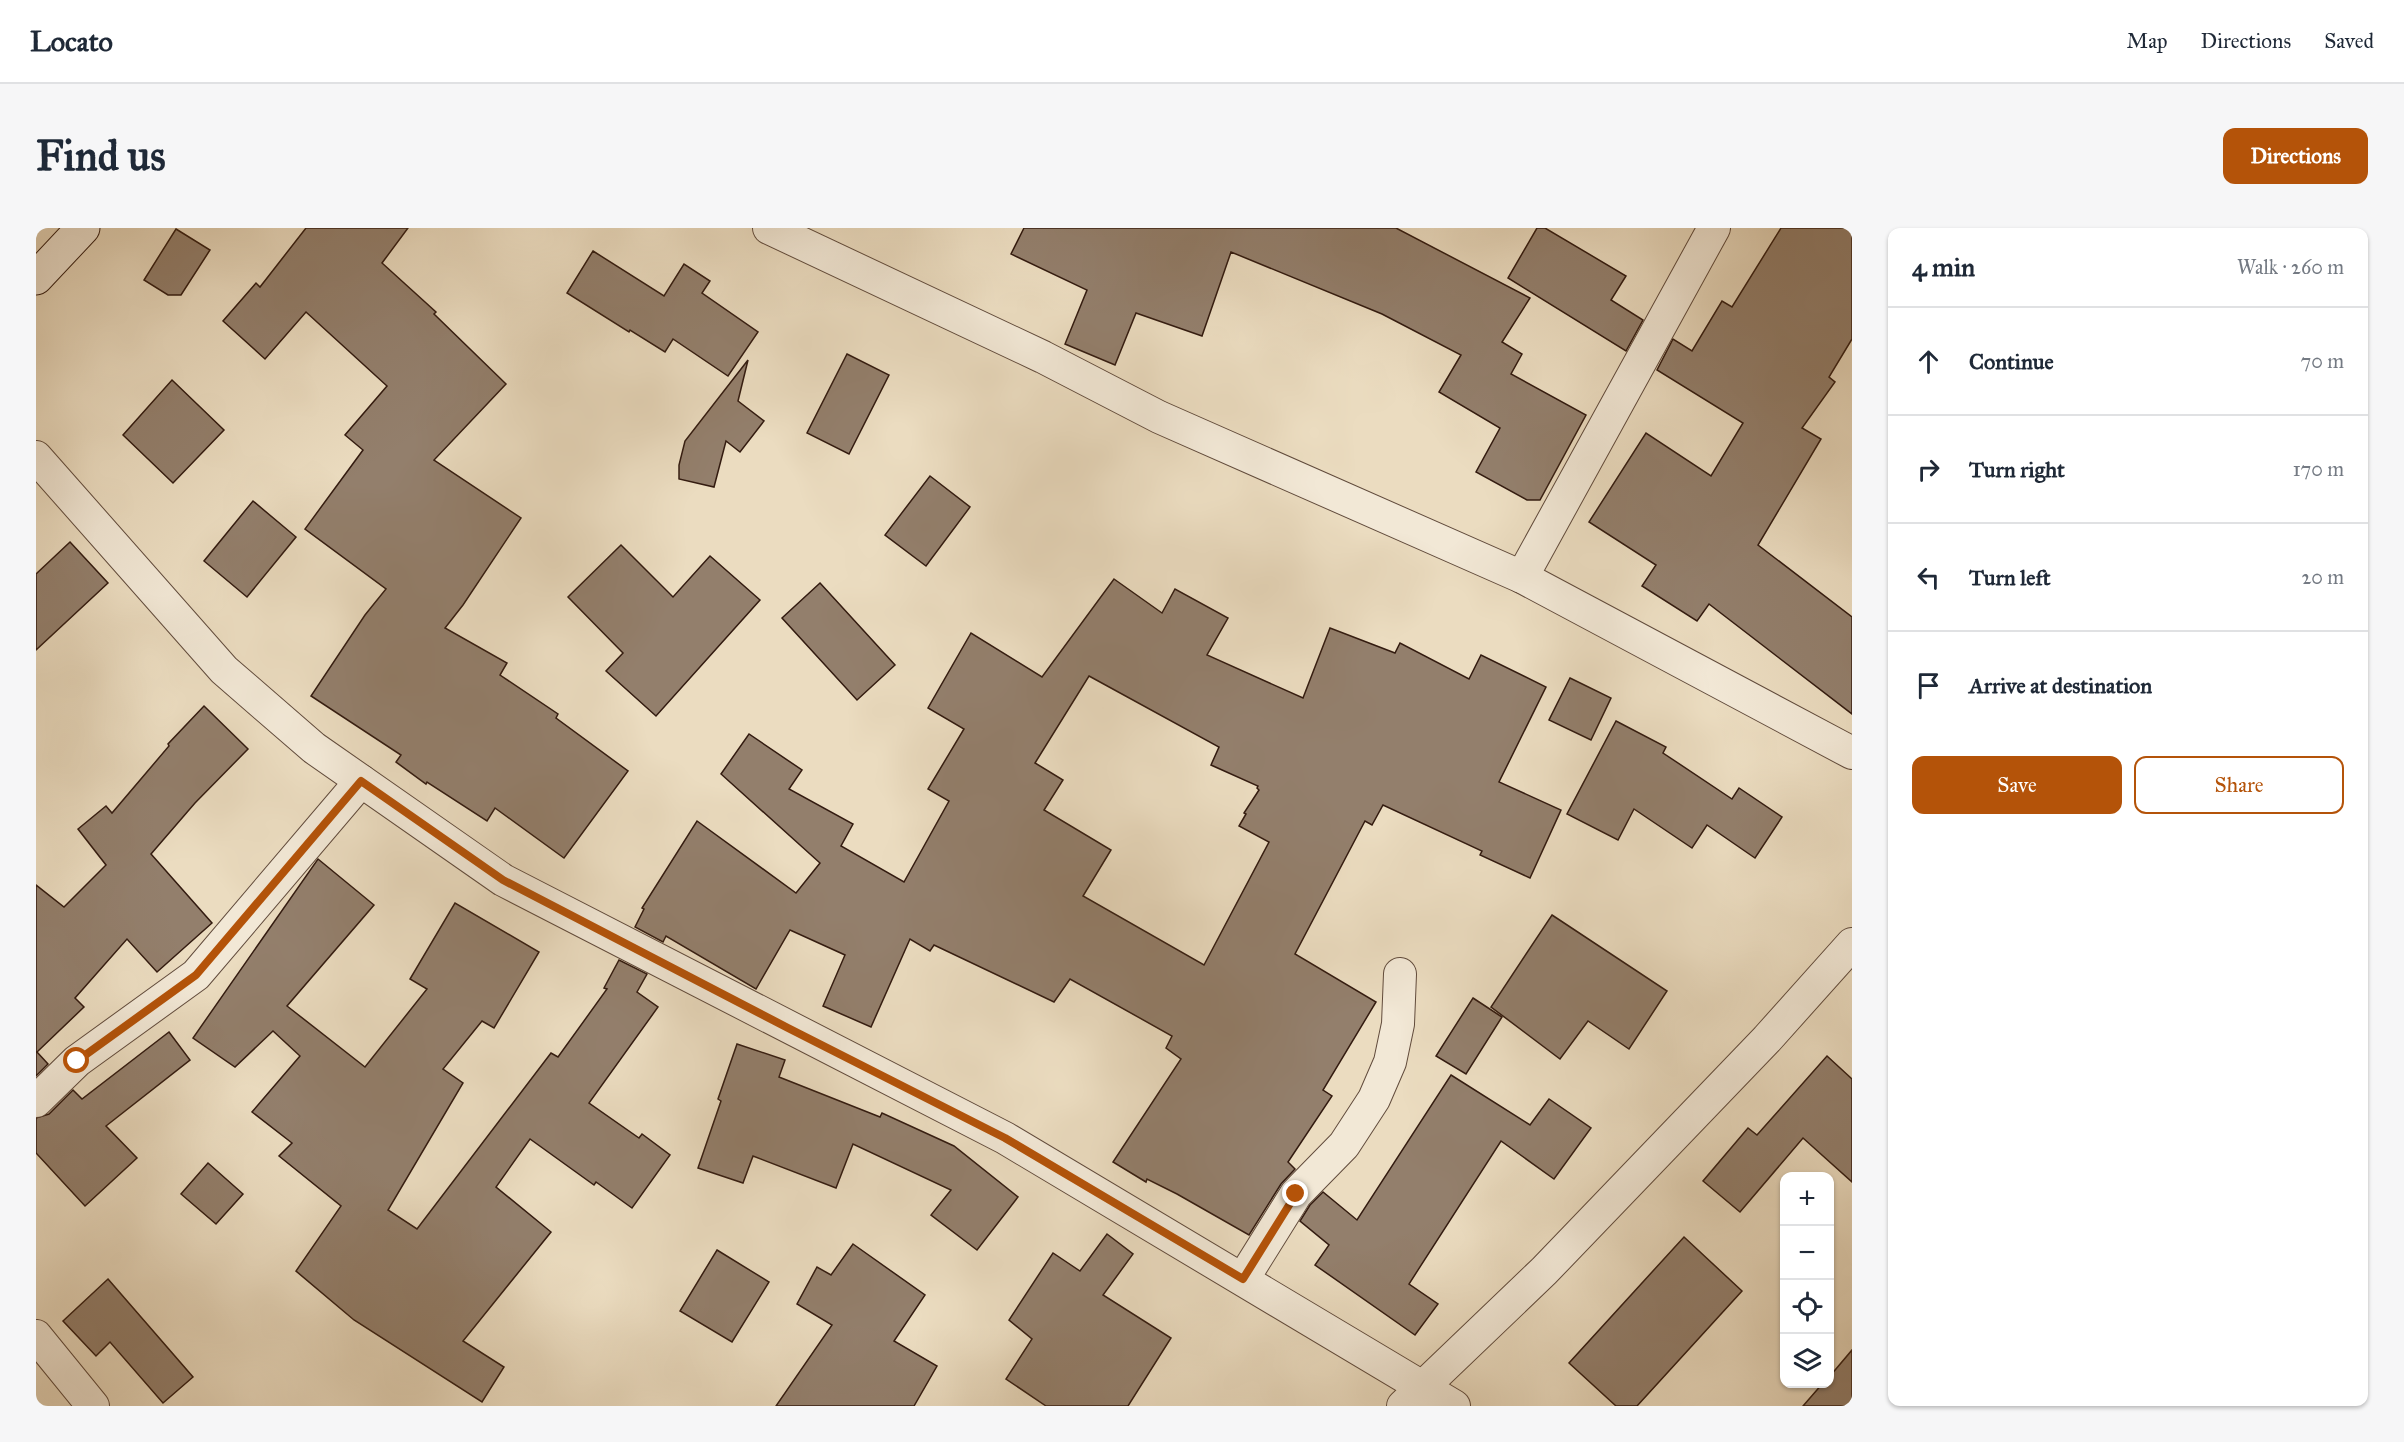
<!DOCTYPE html>
<html lang="en">
<head>
<meta charset="utf-8">
<style>
  body { margin:0; font-family:"IM FELL Great Primer",serif; background:#f6f6f7; color:#1f2937 }
  .controls { position:absolute; right:18px; bottom:18px; display:grid; overflow:hidden; border-radius:12px; box-shadow:0 2px 4px #0004 }
  .controls button { width:54px; height:54px; display:grid; place-items:center; padding:0; border:0; border-bottom:2px solid #e0e1e3; background:#fff; color:#1f2937; font:30px sans-serif }
  .stop { position:absolute; width:18px; height:18px; margin:-14px; border:4px solid #b45309; border-radius:50%; background:#fff }
  .stop.end { background:#b45309; border-color:#fff; box-shadow:0 2px 6px #0008 }
  .list { margin:0; padding:0; list-style:none }
  h2 { display:flex; justify-content:space-between; align-items:center; height:78px; margin:0; padding:0 24px; font-size:26px }
  h2 small { font-size:20px; font-weight:400; color:#747a83 }
  .list li { display:grid; grid-template-columns:39px 1fr auto; gap:18px; align-items:center; box-sizing:border-box; height:108px; padding:0 24px; border-top:2px solid #e0e1e3 }
  .list b { display:block; font-size:22px; white-space:nowrap }
  .list em { font-size:20px; font-style:normal; color:#747a83 }
  .actions { display:flex; gap:12px; padding:18px 24px }
  .actions a { flex:1; padding:14px 0; border:2px solid #b45309; border-radius:12px; text-align:center; font-size:21px; color:#b45309 }
  .actions .main { background:#b45309; color:#fff }
  .icon { flex:none; width:33px; height:33px; fill:none; stroke:currentColor; stroke-width:2; stroke-linecap:round; stroke-linejoin:round }
  .map { position:relative; flex:none; width:1816px; height:1178px; overflow:hidden; border-radius:12px }
  header { display:flex; align-items:center; gap:36px; box-sizing:border-box; height:84px; padding:0 30px; background:#fff; border-bottom:2px solid #e0e1e3 }
  header strong { font-size:28px }
  nav { display:flex; gap:33px; margin-inline-start:auto; font-size:21px }
  .intro { display:flex; align-items:center; justify-content:space-between; box-sizing:border-box; height:144px; padding:0 36px }
  h1 { margin:0; font-size:42px }
  .button { padding:15px 27px; border-radius:12px; background:#b45309; color:#fff; font-size:21px; font-weight:700 }
  main { display:flex; gap:36px; padding:0 36px }
  aside { flex:1; background:#fff; border-radius:12px; box-shadow:0 2px 4px #0004 }
  .map>svg:first-child { display:block }
  .building { fill:#937f6c; stroke:#331b10; stroke-width:1.5; fill-rule:evenodd }
  .lines { fill:none; stroke-linecap:round; stroke-linejoin:round }
  .street-casing { stroke:#614b3c; stroke-width:34 }
  .secondary-casing { stroke:#331b10; stroke-width:35 }
  .street { stroke:#f2e8d6; stroke-width:32 }
  .secondary { stroke:#f2e8d6; stroke-width:33 }
  .route { stroke:#b45309; stroke-width:8 }
</style>
</head>
<body>
<header>
<strong>Locato</strong>
<nav><a>Map</a><a>Directions</a><a>Saved</a></nav>
</header>
<div class="intro"><h1>Find us</h1><a class="button">Directions</a></div>
<main>
<div class="map">
<svg width="1816" height="1178" viewBox="0 0 1816 1178">
  <rect width="100%" height="100%" fill="#ebdcc0"/>
  <filter id="stains"><feTurbulence type="fractalNoise" baseFrequency=".00333" numOctaves="4"/><feColorMatrix values="0 0 0 0 .2 0 0 0 0 .09 0 0 0 0 .02 0 0 0 .5 -.17"/></filter>
  <radialGradient id="worn" r=".72"><stop offset=".6" stop-color="#630" stop-opacity="0"/><stop offset="1" stop-color="#630" stop-opacity=".3"/></radialGradient>
  <g class="building">
    <path d="M 270,0 L 372,0 L 346,35 L 400,84 L 398,86 L 470,156 L 398,232 L 485,290 L 427,377 L 409,400 L 471,435 L 464,447 L 522,486 L 520,490 L 592,543 L 528,630 L 459,580 L 451,593 L 391,554 L 390,556 L 360,534 L 365,527 L 275,468 L 329,387 L 350,361 L 269,301 L 327,222 L 309,207 L 351,158 L 270,84 L 229,131 L 187,93 L 220,55 L 224,59 Z"/>
    <path d="M 988,0 L 1360,0 L 1494,70 L 1466,114 L 1486,126 L 1475,146 L 1550,187 L 1504,272 L 1491,272 L 1440,244 L 1464,200 L 1403,164 L 1425,127 L 1346,86 L 1195,24 L 1166,108 L 1100,85 L 1079,137 L 1029,116 L 1051,62 L 975,26 Z"/>
    <path d="M 1501,0 L 1509,0 L 1590,48 L 1575,72 L 1607,92 L 1590,123 L 1472,50 Z"/>
    <path d="M 1745,0 L 1816,0 L 1816,111 L 1793,149 L 1799,154 L 1766,200 L 1785,211 L 1722,317 L 1816,389 L 1816,486 L 1673,376 L 1661,393 L 1606,358 L 1620,337 L 1553,294 L 1610,205 L 1675,248 L 1707,195 L 1621,142 L 1637,111 L 1656,123 L 1686,73 L 1696,79 Z"/>
    <path d="M 140,1 L 174,22 L 145,67 L 132,67 L 108,52 Z"/>
    <path d="M 557,23 L 628,68 L 648,36 L 674,53 L 666,65 L 722,104 L 692,148 L 637,111 L 629,124 L 594,102 L 593,104 L 531,65 Z"/>
    <path d="M 811,126 L 853,147 L 813,226 L 771,205 Z"/>
    <path d="M 712,132 L 702,173 L 728,193 L 704,224 L 690,213 L 678,259 L 643,251 L 643,237 L 649,213 Z"/>
    <path d="M 136,152 L 188,202 L 137,255 L 87,207 Z"/>
    <path d="M 894,248 L 934,279 L 890,338 L 849,307 Z"/>
    <path d="M 217,273 L 260,309 L 211,369 L 168,333 Z"/>
    <path d="M 34,314 L 72,355 L 0,422 L 0,346 Z"/>
    <path d="M 585,317 L 637,369 L 674,328 L 724,372 L 620,488 L 570,443 L 587,425 L 532,369 Z"/>
    <path d="M 1078,351 L 1126,385 L 1139,361 L 1192,390 L 1171,427 L 1267,470 L 1294,400 L 1359,425 L 1364,415 L 1433,451 L 1445,427 L 1510,459 L 1463,554 L 1525,582 L 1494,650 L 1444,627 L 1446,623 L 1347,577 L 1336,597 L 1329,593 L 1259,726 L 1340,774 L 1287,862 L 1296,868 L 1252,934 L 1259,941 L 1245,956 L 1213,1007 L 1141,966 L 1111,951 L 1110,954 L 1077,934 L 1145,831 L 1130,820 L 1136,808 L 1034,751 L 1018,774 L 898,717 L 894,723 L 874,711 L 835,799 L 787,778 L 809,727 L 754,702 L 720,761 L 630,708 L 627,714 L 599,699 L 608,681 L 606,680 L 661,593 L 760,665 L 784,635 L 685,546 L 713,506 L 766,542 L 753,561 L 817,596 L 805,618 L 868,654 L 913,573 L 892,561 L 928,501 L 892,480 L 935,405 L 1006,449 ZM 1053,448 L 1183,519 L 1175,537 L 1222,558 L 1221,560 L 1223,562 L 1208,585 L 1210,586 L 1203,598 L 1233,614 L 1168,737 L 1047,668 L 1075,622 L 1008,582 L 1027,552 L 999,535 Z"/>
    <path d="M 784,355 L 859,437 L 821,472 L 746,390 Z"/>
    <path d="M 1534,450 L 1575,470 L 1555,512 L 1513,492 Z"/>
    <path d="M 168,478 L 212,521 L 159,575 L 115,626 L 176,695 L 121,744 L 91,711 L 39,770 L 48,779 L 1,824 L 12,836 L 0,848 L 0,657 L 28,679 L 70,637 L 42,601 L 70,578 L 76,585 L 133,518 L 132,516 Z"/>
    <path d="M 1580,493 L 1630,519 L 1627,525 L 1696,571 L 1703,560 L 1746,589 L 1719,630 L 1671,597 L 1656,620 L 1598,581 L 1582,612 L 1531,586 Z"/>
    <path d="M 282,631 L 338,677 L 251,778 L 329,839 L 391,761 L 374,751 L 419,675 L 503,724 L 458,800 L 446,793 L 407,841 L 427,855 L 352,982 L 381,1001 L 515,825 L 522,829 L 571,761 L 568,760 L 583,732 L 611,746 L 601,764 L 622,779 L 553,875 L 603,910 L 606,906 L 634,927 L 596,980 L 560,954 L 558,957 L 494,911 L 460,959 L 515,1004 L 427,1113 L 468,1139 L 446,1174 L 318,1092 L 260,1043 L 305,978 L 243,928 L 256,915 L 216,884 L 264,828 L 237,803 L 199,839 L 157,810 Z"/>
    <path d="M 1516,687 L 1631,763 L 1593,821 L 1552,793 L 1524,831 L 1455,779 Z"/>
    <path d="M 1437,770 L 1466,789 L 1430,846 L 1400,828 Z"/>
    <path d="M 133,804 L 154,832 L 70,898 L 101,930 L 49,978 L 0,925 L 0,890 L 13,886 L 37,862 L 46,871 Z"/>
    <path d="M 701,816 L 749,832 L 743,849 L 844,889 L 846,885 L 918,918 L 982,969 L 941,1022 L 895,987 L 915,962 L 817,916 L 800,960 L 717,928 L 707,955 L 662,940 L 685,873 L 682,871 Z"/>
    <path d="M 1791,828 L 1816,851 L 1816,954 L 1767,910 L 1704,984 L 1667,953 L 1712,900 L 1721,907 Z"/>
    <path d="M 1415,847 L 1494,897 L 1513,871 L 1555,900 L 1518,951 L 1465,913 L 1373,1056 L 1402,1076 L 1379,1107 L 1279,1037 L 1293,1017 L 1264,993 L 1274,977 L 1287,964 L 1321,992 Z"/>
    <path d="M 172,935 L 207,966 L 180,996 L 145,966 Z"/>
    <path d="M 1071,1006 L 1097,1026 L 1067,1067 L 1135,1110 L 1092,1178 L 1010,1178 L 970,1151 L 996,1111 L 973,1092 L 1017,1025 L 1044,1043 Z"/>
    <path d="M 1648,1009 L 1706,1063 L 1601,1178 L 1580,1178 L 1533,1135 Z"/>
    <path d="M 817,1016 L 889,1067 L 858,1113 L 901,1138 L 878,1178 L 740,1178 L 796,1097 L 761,1076 L 781,1039 L 795,1047 Z"/>
    <path d="M 681,1022 L 733,1054 L 696,1114 L 644,1083 Z"/>
    <path d="M 72,1051 L 157,1149 L 127,1175 L 74,1114 L 60,1128 L 27,1093 Z"/>
    <path d="M 1816,1122 L 1816,1178 L 1767,1178 L 1787,1155 L 1794,1155 L 1794,1148 Z"/>
  </g>
  <g class="lines">
    <g class="street-casing">
      <g id="street">
        <path d="M 733,0 L 1007,129 L 1123,189 L 1486,349 L 1816,525"/>
        <path d="M 0,229 L 188,442 L 278,520 L 467,652 L 969,910 L 1418,1178"/>
        <path d="M 1486,349 L 1678,0"/>
        <path d="M 0,873 L 41,833 L 160,747 L 325,553"/>
        <path d="M 1207,1051 L 1260,966 L 1308,917 L 1338,871 L 1354,834 L 1362,796 L 1364,746"/>
        <path d="M 0,1108 L 57,1178"/>
        <path d="M 1367,1178 L 1508,1043 L 1731,811 L 1816,716"/>
      </g>
    </g>
    <g class="secondary-casing">
      <path id="secondary" d="M 0,50 L 47,0"/>
    </g>
    <use href="#street" class="street"/>
    <use href="#secondary" class="secondary"/>
  </g>
  <g class="lines">
    <path class="route" d="M 41,833 L 160,747 L 325,553 L 467,652 L 752,800 L 969,910 L 1207,1051 L 1260,966"/>
  </g>
  <rect width="100%" height="100%" filter="url(#stains)"/>
  <rect width="100%" height="100%" fill="url(#worn)"/>
</svg>
<div class="controls">
<button>+</button>
<button>−</button>
<button><svg class="icon" aria-label="locate" viewBox="0 0 24 24"><circle cx="12" cy="12" r="6"/><path d="M12 2v4M12 18v4M2 12h4M18 12h4"/></svg></button>
<button><svg class="icon" aria-label="layers" viewBox="0 0 24 24"><path d="M12 4l9 5-9 5-9-5zM3 14l9 5 9-5"/></svg></button>
</div>
<div class="stop" style="left:41px;top:833px"></div>
<div class="stop end" style="left:1260px;top:966px"></div>
</div>
<aside>
<h2>4 min<small>Walk · 260 m</small></h2>
<ul class="list">
<li><svg class="icon" aria-label="ahead" viewBox="0 0 24 24"><path d="M12 20V5M6 11l6-6 6 6"/></svg><div><b>Continue</b></div><em>70 m</em></li>
<li><svg class="icon" aria-label="right" viewBox="0 0 24 24"><path d="M7 20v-9h11M14 6l5 5-5 5"/></svg><div><b>Turn right</b></div><em>170 m</em></li>
<li><svg class="icon" aria-label="left" viewBox="0 0 24 24"><path d="M17 20v-9H6M10 6l-5 5 5 5"/></svg><div><b>Turn left</b></div><em>20 m</em></li>
<li><svg class="icon" aria-label="arrive" viewBox="0 0 24 24"><path d="M6 21V4h12l-3 4 3 4H6"/></svg><div><b>Arrive at destination</b></div></li>
</ul>
<div class="actions"><a class="main">Save</a><a>Share</a></div>
</aside>
</main>
</body>
</html>
